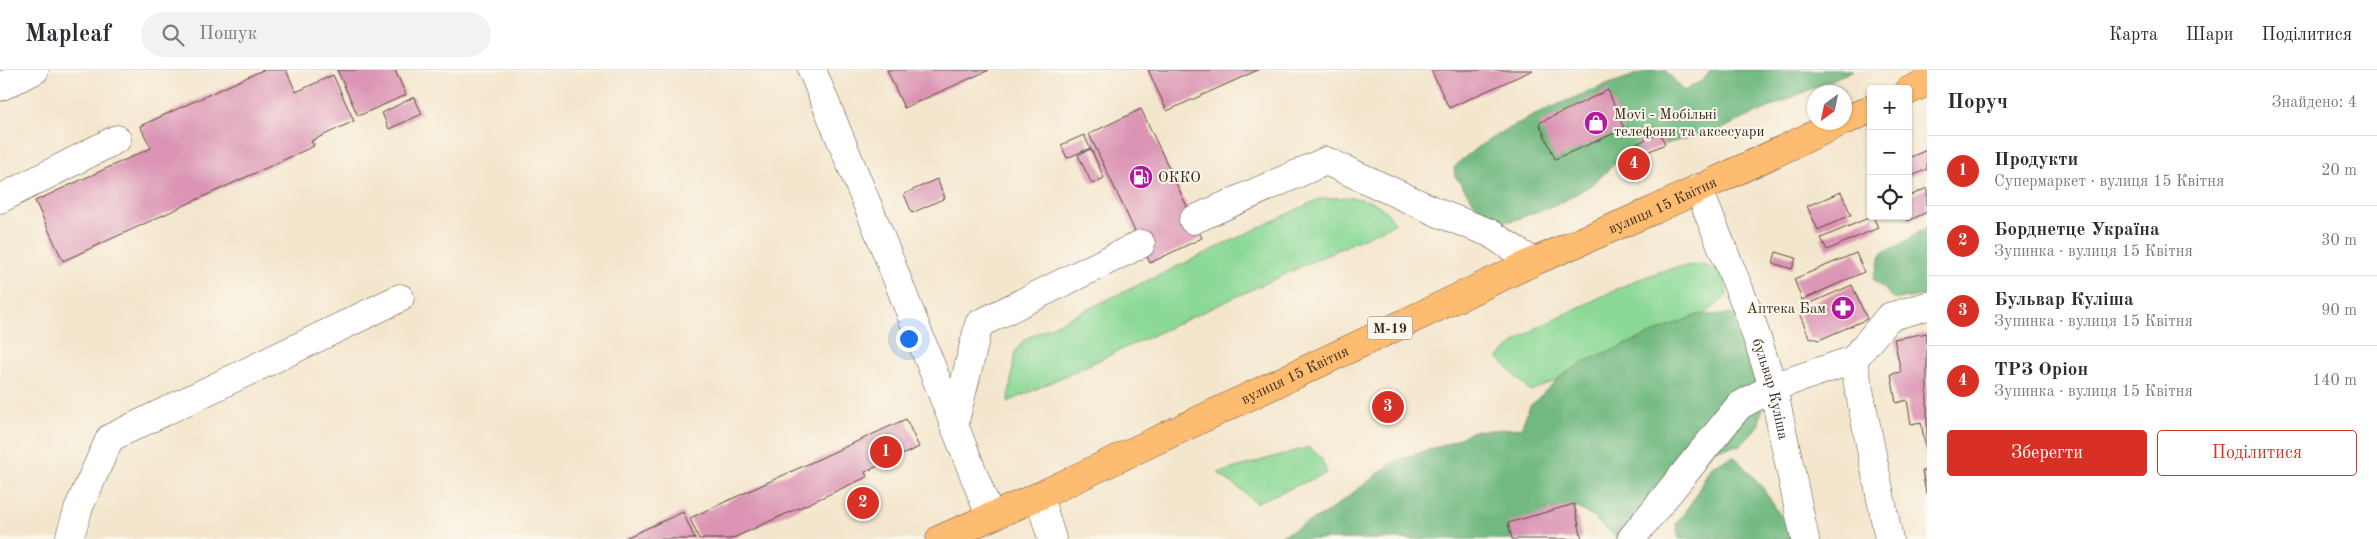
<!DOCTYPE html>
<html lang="uk">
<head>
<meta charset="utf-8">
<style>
  body { margin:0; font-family:"Old Standard TT",serif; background:#f2f2f3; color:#2b2b33 }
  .controls { position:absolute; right:15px; top:15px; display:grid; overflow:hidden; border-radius:5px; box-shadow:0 1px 4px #0004 }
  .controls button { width:45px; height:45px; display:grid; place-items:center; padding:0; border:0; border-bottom:1px solid #e1e1e2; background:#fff; color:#2b2b33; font:25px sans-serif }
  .compass { position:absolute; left:1807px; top:15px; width:45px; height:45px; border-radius:50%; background:#fff; box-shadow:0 1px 4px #0004; rotate:213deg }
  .you { position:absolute; left:908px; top:268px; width:18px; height:18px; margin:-12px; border:4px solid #fff; border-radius:50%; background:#1a73e8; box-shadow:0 0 0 8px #1a73e833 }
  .badge { display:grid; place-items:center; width:32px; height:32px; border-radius:50%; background:#d93025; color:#fff; font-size:16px; font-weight:700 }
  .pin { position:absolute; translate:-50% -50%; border:2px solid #fff; box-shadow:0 1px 5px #0006 }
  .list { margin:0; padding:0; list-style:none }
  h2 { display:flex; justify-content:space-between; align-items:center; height:65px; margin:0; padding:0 20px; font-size:21px }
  h2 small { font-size:16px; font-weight:400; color:#7c7c81 }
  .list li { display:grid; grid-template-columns:32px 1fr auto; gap:15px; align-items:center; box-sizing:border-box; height:70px; padding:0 20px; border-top:1px solid #e1e1e2 }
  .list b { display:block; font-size:19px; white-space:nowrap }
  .list p { margin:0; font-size:16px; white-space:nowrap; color:#7c7c81 }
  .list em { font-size:16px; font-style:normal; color:#7c7c81 }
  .actions { display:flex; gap:10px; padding:15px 20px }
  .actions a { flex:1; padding:11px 0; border:1px solid #d93025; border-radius:5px; text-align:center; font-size:18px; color:#d93025 }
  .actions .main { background:#d93025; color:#fff }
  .icon { flex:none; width:28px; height:28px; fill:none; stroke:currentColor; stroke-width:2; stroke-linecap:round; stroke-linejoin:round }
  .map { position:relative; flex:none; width:1927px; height:469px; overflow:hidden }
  header { display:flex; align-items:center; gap:30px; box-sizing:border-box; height:70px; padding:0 25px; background:#fff; border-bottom:1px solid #e1e1e2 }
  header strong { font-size:24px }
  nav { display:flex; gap:28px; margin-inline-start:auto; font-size:18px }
  .search { width:350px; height:45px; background:#f2f2f3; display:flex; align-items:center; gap:12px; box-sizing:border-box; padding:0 18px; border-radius:28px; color:#7c7c81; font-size:19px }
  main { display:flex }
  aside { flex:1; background:#fff }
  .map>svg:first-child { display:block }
  .green { fill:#8cd997; stroke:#64825a }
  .forest { fill:#71b980; stroke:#56724f }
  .building { fill:#db94b4 }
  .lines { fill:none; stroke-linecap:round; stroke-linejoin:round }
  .minor-casing { stroke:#574638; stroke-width:29 }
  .highway-casing { stroke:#574638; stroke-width:29 }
  .minor { stroke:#fff; stroke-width:28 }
  .highway { stroke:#fdbc70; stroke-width:28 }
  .labels { text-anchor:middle; stroke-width:4; stroke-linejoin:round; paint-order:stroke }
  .shield { fill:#fbf7ec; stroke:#75685c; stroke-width:1 }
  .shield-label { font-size:14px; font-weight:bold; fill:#3b2a1e }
  .poi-label { font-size:15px; fill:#3b2a1e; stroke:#fbf7ec; text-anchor:start }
  .street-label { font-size:15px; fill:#3b2a1e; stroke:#fbf7ec }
</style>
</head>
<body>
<header>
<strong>Mapleaf</strong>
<div class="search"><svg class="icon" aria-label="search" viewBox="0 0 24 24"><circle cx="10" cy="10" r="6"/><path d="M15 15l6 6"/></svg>Пошук</div>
<nav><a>Карта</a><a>Шари</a><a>Поділитися</a></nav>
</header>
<main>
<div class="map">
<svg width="1927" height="469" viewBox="0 0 1927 469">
  <rect width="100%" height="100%" fill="#fbf7ec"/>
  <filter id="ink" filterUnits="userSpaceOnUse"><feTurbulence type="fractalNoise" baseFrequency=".02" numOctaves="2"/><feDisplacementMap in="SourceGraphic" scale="10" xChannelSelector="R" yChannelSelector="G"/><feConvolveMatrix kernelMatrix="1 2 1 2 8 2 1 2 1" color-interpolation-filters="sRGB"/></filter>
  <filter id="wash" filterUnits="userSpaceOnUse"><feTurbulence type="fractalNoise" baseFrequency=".0096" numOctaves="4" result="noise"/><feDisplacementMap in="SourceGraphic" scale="20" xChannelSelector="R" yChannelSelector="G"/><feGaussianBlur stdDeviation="1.12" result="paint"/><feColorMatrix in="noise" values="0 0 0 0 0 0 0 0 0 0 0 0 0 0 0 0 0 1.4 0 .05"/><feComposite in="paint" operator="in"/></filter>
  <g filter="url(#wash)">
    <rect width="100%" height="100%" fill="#f4e6cd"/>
    <g class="green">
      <path d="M 1346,127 C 1373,130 1379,132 1396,153 L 1008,332 L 1015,282 L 1025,269 L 1319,129 Z"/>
      <path d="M 1700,194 L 1724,203 L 1727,226 L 1708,242 L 1678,259 L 1530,321 L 1498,288 L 1514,273 L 1538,257 L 1634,211 L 1668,199 Z"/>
      <path d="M 1309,377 L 1321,388 L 1327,403 L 1255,433 L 1243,421 L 1218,403 Z"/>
    </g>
    <g class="forest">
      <path d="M 1653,0 L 1665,0 L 1684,21 L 1703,10 L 1711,0 L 1854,0 L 1721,59 L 1624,85 L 1593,114 L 1562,132 L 1512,151 L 1494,151 L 1481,142 L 1455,106 L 1454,98 C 1487,59 1603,13 1653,0 Z"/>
      <path d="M 1927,157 L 1927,225 L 1895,230 L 1873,209 L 1882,182 L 1901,174 Z"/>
      <path d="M 1730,244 L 1756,256 L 1770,309 L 1758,357 L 1741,375 L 1716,379 L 1641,458 L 1615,466 L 1594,448 L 1578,438 L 1547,440 L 1529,469 L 1275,469 L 1325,444 L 1395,391 L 1449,373 L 1474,361 L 1521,358 L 1530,336 L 1562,305 L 1590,289 L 1697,245 Z"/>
      <path d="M 1734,386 L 1763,418 L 1790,461 L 1791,469 L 1679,469 L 1676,454 L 1693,430 L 1711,396 Z"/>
    </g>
    <g id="blocks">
      <g class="building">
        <path d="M 263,0 L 286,0 L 296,22 L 333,5 L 354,51 L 311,71 L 314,76 L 63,191 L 35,131 L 151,78 L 140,56 Z"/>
        <path d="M 337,0 L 395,0 L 406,25 L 358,46 Z"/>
        <path d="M 887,0 L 989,0 L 904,38 Z"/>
        <path d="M 1148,0 L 1258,0 L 1167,41 Z"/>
        <path d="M 1431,0 L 1533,0 L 1449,38 Z"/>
        <path d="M 1608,20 L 1624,59 L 1555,89 L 1539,53 Z"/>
        <path d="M 414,27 L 422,44 L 389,59 L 382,43 Z"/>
        <path d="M 1141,39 L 1202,168 L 1150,193 L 1089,64 Z"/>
        <path d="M 1660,63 L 1665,74 L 1641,85 L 1636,74 Z"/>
        <path d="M 1084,65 L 1090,78 L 1067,88 L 1061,75 Z"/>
        <path d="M 1091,79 L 1104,108 L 1092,114 L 1078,85 Z"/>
        <path d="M 1927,80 L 1927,99 L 1908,108 L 1908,88 Z"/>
        <path d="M 937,109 L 945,128 L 912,143 L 904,124 Z"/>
        <path d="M 1927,118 L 1927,142 L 1908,151 L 1905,146 L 1908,146 L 1908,127 Z"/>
        <path d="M 1841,122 L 1851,145 L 1818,160 L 1807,136 Z"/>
        <path d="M 1873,146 L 1878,158 L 1827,180 L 1821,168 Z"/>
        <path d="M 1776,182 L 1796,188 L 1792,199 L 1773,193 Z"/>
        <path d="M 1856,183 L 1864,202 L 1802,230 L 1794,209 Z"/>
        <path d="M 1852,215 L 1867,249 L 1819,270 L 1809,267 L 1800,245 L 1804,236 Z"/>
        <path d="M 1927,263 L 1927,381 L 1926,381 L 1921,352 L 1911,354 L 1907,330 L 1896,333 L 1891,304 L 1901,302 L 1894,269 Z"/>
        <path d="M 906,349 L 919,377 L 865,402 L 867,407 L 731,469 L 699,469 L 690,448 Z"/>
        <path d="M 1922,401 L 1927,401 L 1927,423 L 1926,423 Z"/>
        <path d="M 1574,434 L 1582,469 L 1512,469 L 1508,453 Z"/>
        <path d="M 683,442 L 695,469 L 623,469 Z"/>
      </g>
    </g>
  </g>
  <g filter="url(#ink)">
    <use href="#blocks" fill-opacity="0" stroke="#574638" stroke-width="1"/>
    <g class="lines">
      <g class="minor-casing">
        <g id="minor">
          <path d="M 812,0 L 879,163 L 990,446"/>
          <path d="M 0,17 L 35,0"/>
          <path id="s1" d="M 1698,118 L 1748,241 L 1773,317 L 1805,469"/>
          <path d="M 0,129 L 117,69"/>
          <path d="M 1193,150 L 1326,91 L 1441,144 L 1490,163 L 1533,192"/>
          <path d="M 1853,290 L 1889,469"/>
          <path d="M 954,355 L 979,254 L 1141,174"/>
          <path d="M 1039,426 L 1052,469"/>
          <path d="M 69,469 L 79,437 L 110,368 L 400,228"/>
          <path d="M 1631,469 L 1739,336 L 1773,317 L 1853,290 L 1889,247 L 1927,236"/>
        </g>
      </g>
      <g class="highway-casing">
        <g id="highway">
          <path d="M 1908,21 L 1927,12"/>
          <path d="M 1844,51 L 1871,39"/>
          <path id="s2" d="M 940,469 L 1039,426 L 1533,192 L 1654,140 L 1841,52"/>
        </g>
      </g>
      <use href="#minor" class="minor"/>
      <use href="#highway" class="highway"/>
    </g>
  </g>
  <defs>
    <g id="shop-disc" transform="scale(1.25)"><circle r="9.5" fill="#b5179e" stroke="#fbf7ec"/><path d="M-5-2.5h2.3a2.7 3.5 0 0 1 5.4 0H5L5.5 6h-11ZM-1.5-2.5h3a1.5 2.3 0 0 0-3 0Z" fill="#fff"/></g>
    <g id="fuel-disc" transform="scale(1.25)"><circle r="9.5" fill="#b5179e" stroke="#fbf7ec"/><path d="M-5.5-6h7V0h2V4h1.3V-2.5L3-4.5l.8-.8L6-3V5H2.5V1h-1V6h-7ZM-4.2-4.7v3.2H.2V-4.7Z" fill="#fff"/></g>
    <g id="pharmacy-disc" transform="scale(1.25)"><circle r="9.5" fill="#b5179e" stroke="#fbf7ec"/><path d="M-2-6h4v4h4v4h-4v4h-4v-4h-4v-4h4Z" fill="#fff"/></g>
  </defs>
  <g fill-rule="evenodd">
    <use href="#shop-disc" x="1596" y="53"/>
    <use href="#fuel-disc" x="1141" y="107"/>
    <use href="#pharmacy-disc" x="1843" y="238"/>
  </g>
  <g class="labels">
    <rect class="shield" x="1367.5" y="246.5" width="45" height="23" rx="4"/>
    <g class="shield-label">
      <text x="1390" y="263">М-19</text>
    </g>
    <g class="poi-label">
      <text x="1614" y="49">Movi - Мобільні<tspan x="1614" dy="17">телефони та аксесуари</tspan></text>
      <text x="1158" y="112">ОККО</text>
      <text x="1826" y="243" text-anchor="end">Аптека Бам</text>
    </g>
    <g class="street-label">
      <text dy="5" stroke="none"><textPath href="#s2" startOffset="796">вулиця 15 Квітня</textPath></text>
      <text dy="5" stroke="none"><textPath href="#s2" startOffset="391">вулиця 15 Квітня</textPath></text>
      <text dy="5" stroke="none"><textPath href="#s1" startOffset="214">бульвар Куліша</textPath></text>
    </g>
  </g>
</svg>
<div class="controls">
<button>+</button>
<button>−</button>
<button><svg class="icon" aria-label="locate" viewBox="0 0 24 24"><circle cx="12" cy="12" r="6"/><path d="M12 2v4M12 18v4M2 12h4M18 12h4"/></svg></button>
</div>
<svg class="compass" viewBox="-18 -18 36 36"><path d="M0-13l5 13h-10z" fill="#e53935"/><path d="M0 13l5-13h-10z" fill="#7c7c81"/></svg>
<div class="you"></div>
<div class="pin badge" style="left:886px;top:382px">1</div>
<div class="pin badge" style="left:863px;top:433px">2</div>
<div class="pin badge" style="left:1388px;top:337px">3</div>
<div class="pin badge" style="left:1634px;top:94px">4</div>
</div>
<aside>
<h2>Поруч<small>Знайдено: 4</small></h2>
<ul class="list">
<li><span class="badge">1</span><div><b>Продукти</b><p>Супермаркет · вулиця 15 Квітня</p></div><em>20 m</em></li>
<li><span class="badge">2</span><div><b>Борднетце Україна</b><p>Зупинка · вулиця 15 Квітня</p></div><em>30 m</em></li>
<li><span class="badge">3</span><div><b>Бульвар Куліша</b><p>Зупинка · вулиця 15 Квітня</p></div><em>90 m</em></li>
<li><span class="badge">4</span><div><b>ТРЗ Оріон</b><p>Зупинка · вулиця 15 Квітня</p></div><em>140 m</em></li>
</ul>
<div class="actions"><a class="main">Зберегти</a><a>Поділитися</a></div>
</aside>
</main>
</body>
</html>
